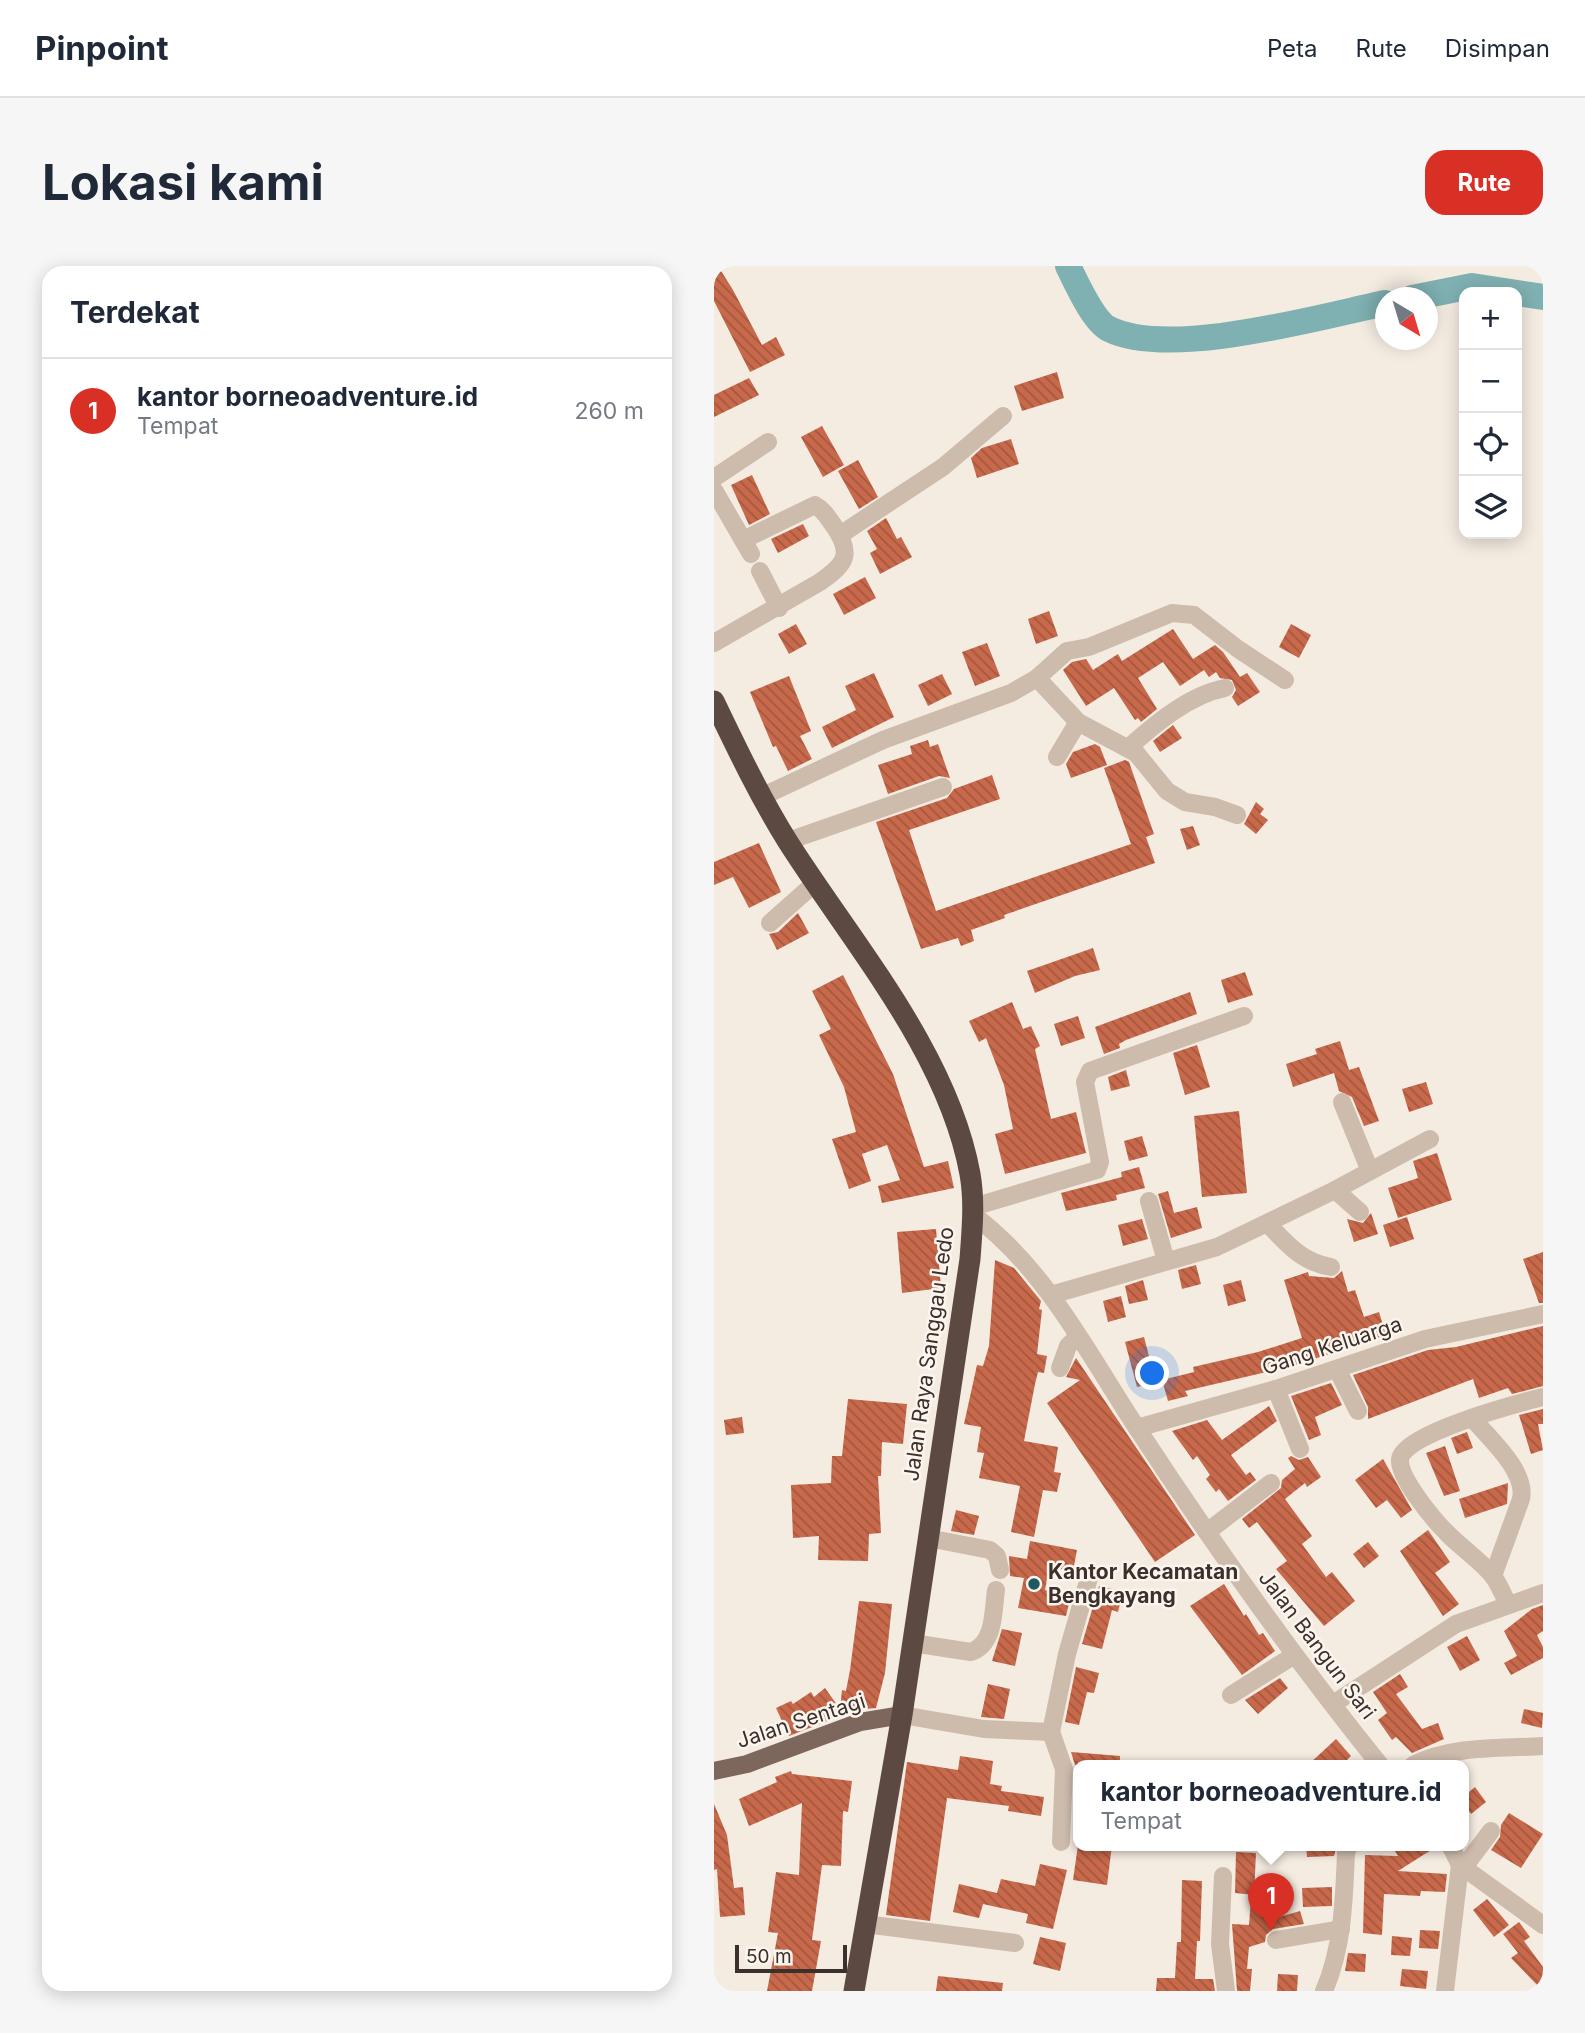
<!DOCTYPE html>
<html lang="id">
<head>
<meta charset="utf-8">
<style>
  body { margin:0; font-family:Inter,sans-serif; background:#f6f6f7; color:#1f2937 }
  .controls { position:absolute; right:21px; top:21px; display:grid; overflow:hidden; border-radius:14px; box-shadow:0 4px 18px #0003 }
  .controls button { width:63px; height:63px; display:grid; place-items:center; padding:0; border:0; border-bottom:2px solid #e0e1e3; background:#fff; color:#1f2937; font:35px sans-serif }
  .compass { position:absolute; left:661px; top:21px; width:63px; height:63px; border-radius:50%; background:#fff; box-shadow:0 4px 18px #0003; rotate:142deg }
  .scale { position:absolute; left:21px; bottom:18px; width:112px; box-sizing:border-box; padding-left:7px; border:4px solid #3b302b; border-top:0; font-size:19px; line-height:24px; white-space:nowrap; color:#3b302b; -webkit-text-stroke:5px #fbf5ee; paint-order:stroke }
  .you { position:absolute; left:439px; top:1108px; width:24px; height:24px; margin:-18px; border:5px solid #fff; border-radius:50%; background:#1a73e8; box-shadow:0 0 0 10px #1a73e833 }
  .badge { display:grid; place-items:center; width:46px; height:46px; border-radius:50%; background:#d93025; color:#fff; font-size:23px; font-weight:700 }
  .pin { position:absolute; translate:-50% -58px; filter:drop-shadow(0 2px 4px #0008) }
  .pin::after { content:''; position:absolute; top:37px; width:24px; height:21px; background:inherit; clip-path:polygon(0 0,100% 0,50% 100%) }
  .popup { position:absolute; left:359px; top:1494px; width:396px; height:91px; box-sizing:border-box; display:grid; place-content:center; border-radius:14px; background:#fff; filter:drop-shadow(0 2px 5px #0005); font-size:23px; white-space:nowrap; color:#747a83 }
  .popup b { font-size:26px; color:#1f2937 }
  .popup::after { content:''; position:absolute; left:50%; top:100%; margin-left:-14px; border:14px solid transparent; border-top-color:#fff }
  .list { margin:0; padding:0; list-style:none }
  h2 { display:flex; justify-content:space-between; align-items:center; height:91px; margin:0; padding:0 28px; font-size:30px }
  h2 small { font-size:23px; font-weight:400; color:#747a83 }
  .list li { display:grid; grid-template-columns:46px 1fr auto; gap:21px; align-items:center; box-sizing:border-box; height:105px; padding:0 28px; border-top:2px solid #e0e1e3 }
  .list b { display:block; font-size:26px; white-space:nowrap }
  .list p { margin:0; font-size:23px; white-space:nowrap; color:#747a83 }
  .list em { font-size:23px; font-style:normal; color:#747a83 }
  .icon { flex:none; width:38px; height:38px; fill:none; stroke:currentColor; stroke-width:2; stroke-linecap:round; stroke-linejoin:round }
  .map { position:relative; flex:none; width:829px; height:1725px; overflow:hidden; border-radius:21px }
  header { display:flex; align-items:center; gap:42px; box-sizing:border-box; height:98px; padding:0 35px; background:#fff; border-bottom:2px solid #e0e1e3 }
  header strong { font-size:33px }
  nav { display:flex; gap:38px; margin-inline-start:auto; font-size:24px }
  .intro { display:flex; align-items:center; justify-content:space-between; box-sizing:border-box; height:168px; padding:0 42px }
  h1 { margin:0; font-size:49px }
  .button { padding:18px 32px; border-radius:21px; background:#d93025; color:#fff; font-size:24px; font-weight:700 }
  main { display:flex; gap:42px; padding:0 42px }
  aside { flex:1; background:#fff; border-radius:21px; box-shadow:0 4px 18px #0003 }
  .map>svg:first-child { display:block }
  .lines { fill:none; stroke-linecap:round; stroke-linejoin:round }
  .river { stroke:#7fb0b2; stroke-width:26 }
  .building { fill:url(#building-back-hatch) }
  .minor { stroke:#cdbbac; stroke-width:18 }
  .major { stroke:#7d675c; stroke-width:18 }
  .highway { stroke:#5c4a42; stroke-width:21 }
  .poi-dot { fill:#1f5a5e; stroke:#fbf5ee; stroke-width:2.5 }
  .labels { text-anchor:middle; stroke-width:5; stroke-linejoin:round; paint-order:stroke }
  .street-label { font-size:21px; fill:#3b302b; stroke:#fbf5ee }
  .poi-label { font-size:21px; font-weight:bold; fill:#3b302b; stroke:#fbf5ee; text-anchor:start }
</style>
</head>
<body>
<header>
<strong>Pinpoint</strong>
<nav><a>Peta</a><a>Rute</a><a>Disimpan</a></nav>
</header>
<div class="intro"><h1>Lokasi kami</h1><a class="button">Rute</a></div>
<main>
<aside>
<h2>Terdekat<small></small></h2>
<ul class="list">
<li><span class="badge">1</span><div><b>kantor borneoadventure.id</b><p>Tempat</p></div><em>260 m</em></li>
</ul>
</aside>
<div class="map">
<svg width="829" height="1725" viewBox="0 0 829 1725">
  <defs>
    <pattern id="building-back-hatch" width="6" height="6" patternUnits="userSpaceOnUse" patternTransform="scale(1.75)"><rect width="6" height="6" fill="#c8694b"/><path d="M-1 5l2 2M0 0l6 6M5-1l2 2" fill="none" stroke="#a4573f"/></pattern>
  </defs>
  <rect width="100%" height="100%" fill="#f4ebe1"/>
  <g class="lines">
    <g class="river">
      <path d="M 354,0 C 362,16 379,55 395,63 C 456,93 605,51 671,37"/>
      <path d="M 698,32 L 758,20 L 829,31"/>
    </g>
  </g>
  <g class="building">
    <path d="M 0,0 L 4,0 L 19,24 L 48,79 L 62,71 L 71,89 L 36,106 L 0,35 Z"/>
    <path d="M 343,106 L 350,132 L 308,145 L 300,120 Z"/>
    <path d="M 35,112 L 45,129 L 0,151 L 0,129 Z"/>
    <path d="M 108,160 L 130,199 L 109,211 L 87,171 Z"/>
    <path d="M 297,173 L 305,198 L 263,212 L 257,192 L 268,182 Z"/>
    <path d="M 144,194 L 164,231 L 145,243 L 124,205 Z"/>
    <path d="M 38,209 L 56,248 L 35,259 L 17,219 Z"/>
    <path d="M 172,252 L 183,273 L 187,271 L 198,291 L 166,308 L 156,287 L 163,283 L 153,265 Z"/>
    <path d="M 89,258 L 95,270 L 64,287 L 57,273 Z"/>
    <path d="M 151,311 L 162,332 L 130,349 L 119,328 Z"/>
    <path d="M 335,345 L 344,370 L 322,378 L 314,353 Z"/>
    <path d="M 82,358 L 93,378 L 75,388 L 64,368 Z"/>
    <path d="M 577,358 L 597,369 L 585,392 L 565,381 Z"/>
    <path d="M 459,363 L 479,393 L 501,379 L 509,386 L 526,411 L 533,407 L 546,426 L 524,440 L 518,431 L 522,424 L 518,414 L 506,412 L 502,406 L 495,411 L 490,404 L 466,420 L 449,396 L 424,412 L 443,443 L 427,456 L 424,452 L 421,454 L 400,422 L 372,440 L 349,404 L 358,396 L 372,393 L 379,404 L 404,388 L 408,395 Z"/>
    <path d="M 273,377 L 286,410 L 261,420 L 248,386 Z"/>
    <path d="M 160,407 L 180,451 L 118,482 L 108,461 L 142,444 L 131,420 Z"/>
    <path d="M 228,408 L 238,428 L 214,440 L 204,419 Z"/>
    <path d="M 75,410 L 97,465 L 86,470 L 98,493 L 74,505 L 62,480 L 59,481 L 36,426 Z"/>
    <path d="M 459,459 L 468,472 L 446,486 L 439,475 Z"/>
    <path d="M 214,474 L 216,481 L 224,478 L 236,512 L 225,510 L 174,528 L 164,499 L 198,488 L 196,480 Z"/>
    <path d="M 381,478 L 386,481 L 393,499 L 357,512 L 352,498 L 359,486 Z"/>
    <path d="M 411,494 L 415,496 L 440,568 L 432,571 L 441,597 L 290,649 L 291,652 L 257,664 L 260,675 L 247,680 L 244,672 L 207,683 L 162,556 L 233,532 L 240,523 L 278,509 L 286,533 L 195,564 L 222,645 L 417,578 L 390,502 Z"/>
    <path d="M 542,536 L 550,543 L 546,548 L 554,554 L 542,568 L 530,558 Z"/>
    <path d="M 479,560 L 486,579 L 473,584 L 466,563 Z"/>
    <path d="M 45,577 L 67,626 L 35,642 L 19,611 L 0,619 L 0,596 Z"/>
    <path d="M 84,647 L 95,667 L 63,684 L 55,668 L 64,666 Z"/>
    <path d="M 379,682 L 386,704 L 361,710 L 321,727 L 313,705 Z"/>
    <path d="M 531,706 L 539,729 L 514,737 L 507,714 Z"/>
    <path d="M 129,709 L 179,808 L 210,901 L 234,895 L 240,922 L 168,937 L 164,920 L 186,914 L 173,879 L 148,888 L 157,915 L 135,923 L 118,873 L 142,866 L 130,821 L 105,769 L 117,763 L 98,725 Z"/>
    <path d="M 476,726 L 483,748 L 412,774 L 405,778 L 406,782 L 390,788 L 381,761 Z"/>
    <path d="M 298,736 L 309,763 L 317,760 L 326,780 L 321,783 L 337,853 L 362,846 L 372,887 L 291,908 L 281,868 L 299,863 L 290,819 L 272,772 L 265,776 L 255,755 Z"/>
    <path d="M 364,750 L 371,772 L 347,780 L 340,758 Z"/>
    <path d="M 626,775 L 635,804 L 645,801 L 665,855 L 650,860 L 638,831 L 625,825 L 620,807 L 579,821 L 572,798 L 603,788 L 601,783 Z"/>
    <path d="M 483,779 L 496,821 L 471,829 L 459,787 Z"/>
    <path d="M 412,804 L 416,820 L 397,825 L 394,811 Z"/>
    <path d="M 712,816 L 719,838 L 695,846 L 688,823 Z"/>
    <path d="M 525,845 L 533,927 L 488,931 L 480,850 Z"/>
    <path d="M 428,870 L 434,890 L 415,895 L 410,875 Z"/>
    <path d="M 723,887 L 738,934 L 684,952 L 674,922 L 704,912 L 699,895 Z"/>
    <path d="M 425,901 L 431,922 L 402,929 L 403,934 L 352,945 L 347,927 L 408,911 L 407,906 Z"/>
    <path d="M 454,925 L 460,947 L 483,941 L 488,962 L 457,972 L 444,928 Z"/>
    <path d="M 657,947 L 664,968 L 640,976 L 633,953 L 649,957 Z"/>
    <path d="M 693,951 L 700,973 L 676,981 L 669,959 Z"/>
    <path d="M 428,953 L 434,973 L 409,980 L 404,959 Z"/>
    <path d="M 222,963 L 227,1022 L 188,1027 L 183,966 Z"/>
    <path d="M 829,986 L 829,1037 L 825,1037 L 809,993 Z"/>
    <path d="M 281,994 L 300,1002 L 327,1035 L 325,1043 L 328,1044 L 323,1088 L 333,1090 L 330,1107 L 324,1106 L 321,1118 L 310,1175 L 344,1181 L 340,1206 L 347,1207 L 343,1226 L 329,1224 L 320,1271 L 297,1266 L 306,1220 L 265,1212 L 270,1187 L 263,1186 L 267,1161 L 250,1158 L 263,1099 L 269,1100 L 275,1080 Z"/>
    <path d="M 482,999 L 487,1018 L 468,1023 L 464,1004 Z"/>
    <path d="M 628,1005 L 634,1026 L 641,1024 L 650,1051 L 665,1046 L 672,1069 L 579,1100 L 471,1125 L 474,1130 L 454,1135 L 448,1114 L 480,1106 L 479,1101 L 544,1086 L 588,1072 L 570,1014 L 594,1006 L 595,1010 L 620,1012 Z"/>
    <path d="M 429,1014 L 434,1034 L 415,1038 L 411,1020 Z"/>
    <path d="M 527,1014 L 532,1035 L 514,1040 L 509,1019 Z"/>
    <path d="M 407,1030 L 412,1051 L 394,1056 L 389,1035 Z"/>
    <path d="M 829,1060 L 829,1120 L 798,1128 L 794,1122 L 765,1132 L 759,1113 L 654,1153 L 654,1141 L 639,1109 L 714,1084 L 742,1081 Z"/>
    <path d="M 430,1071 L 442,1117 L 423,1121 L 411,1076 Z"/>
    <path d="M 362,1092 L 481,1269 L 441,1296 L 333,1137 L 366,1114 L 352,1111 Z"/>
    <path d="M 617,1117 L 628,1139 L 601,1151 L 607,1169 L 595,1174 L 577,1130 Z"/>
    <path d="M 134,1133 L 193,1138 L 189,1178 L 168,1176 L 167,1210 L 164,1210 L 167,1267 L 155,1268 L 154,1295 L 104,1294 L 105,1270 L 79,1272 L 77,1219 L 117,1217 L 118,1190 L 128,1190 Z"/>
    <path d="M 555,1140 L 563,1155 L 517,1189 L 532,1209 L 536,1206 L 542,1214 L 514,1235 L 505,1223 L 502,1226 L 492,1213 L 496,1209 L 483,1190 L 479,1194 L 458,1165 L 493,1154 L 508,1174 Z"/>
    <path d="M 829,1143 L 829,1158 L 824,1158 L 829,1184 L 817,1188 L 805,1149 Z"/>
    <path d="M 28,1151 L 30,1167 L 12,1169 L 10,1154 Z"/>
    <path d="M 753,1166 L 759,1182 L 743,1188 L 737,1172 Z"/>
    <path d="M 731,1180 L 746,1225 L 730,1230 L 712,1187 Z"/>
    <path d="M 577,1190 L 585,1194 L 594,1191 L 607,1211 L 593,1221 L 591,1217 L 571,1233 L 598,1270 L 588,1278 L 612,1311 L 618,1306 L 641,1335 L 610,1360 L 562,1303 L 573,1295 L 543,1256 L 535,1262 L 528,1253 L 567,1222 L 568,1214 L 581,1203 L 574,1192 Z"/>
    <path d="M 669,1193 L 698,1244 L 687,1252 L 673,1234 L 662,1242 L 641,1214 Z"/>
    <path d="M 794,1217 L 793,1238 L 751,1252 L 745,1233 Z"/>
    <path d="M 242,1244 L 265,1250 L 260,1269 L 237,1265 Z"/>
    <path d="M 714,1264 L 736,1296 L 721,1307 L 745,1338 L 729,1350 L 686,1285 Z"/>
    <path d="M 316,1275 L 363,1284 L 359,1305 L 335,1301 L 331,1324 L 357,1329 L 352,1350 L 304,1342 L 310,1312 L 296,1310 L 295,1290 L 313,1293 Z"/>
    <path d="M 654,1276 L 665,1290 L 650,1302 L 639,1288 Z"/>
    <path d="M 510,1318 L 530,1350 L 532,1348 L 545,1369 L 549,1367 L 561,1385 L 528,1409 L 476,1340 Z"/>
    <path d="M 385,1320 L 409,1325 L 404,1346 L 398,1344 L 388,1383 L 368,1378 Z"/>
    <path d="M 145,1335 L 178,1338 L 171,1407 L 162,1442 L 142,1444 L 75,1470 L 62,1442 L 77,1435 L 79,1438 L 97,1426 L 100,1431 L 111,1422 L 126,1443 L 128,1424 L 132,1425 L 136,1404 Z"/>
    <path d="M 829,1339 L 829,1365 L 823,1369 L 829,1381 L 829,1392 L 797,1409 L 790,1397 L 803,1390 L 790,1365 L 818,1343 Z"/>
    <path d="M 288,1363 L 308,1367 L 301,1400 L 278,1395 Z"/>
    <path d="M 753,1370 L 766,1394 L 746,1405 L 733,1381 Z"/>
    <path d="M 362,1401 L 385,1407 L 380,1427 L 373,1426 L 365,1459 L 351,1456 Z"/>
    <path d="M 686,1408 L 694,1421 L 682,1428 L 708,1463 L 724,1457 L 730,1473 L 698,1487 L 682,1471 L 678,1474 L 664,1454 L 673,1447 L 659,1426 Z"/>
    <path d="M 566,1412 L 574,1422 L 544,1448 L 531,1434 Z"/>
    <path d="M 274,1418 L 296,1423 L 290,1453 L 267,1451 Z"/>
    <path d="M 810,1443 L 829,1447 L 828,1462 L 807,1457 Z"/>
    <path d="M 622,1473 L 637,1490 L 628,1499 L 594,1499 Z"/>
    <path d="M 357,1486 L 406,1490 L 406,1499 L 361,1499 Z"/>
    <path d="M 246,1490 L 279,1495 L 276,1518 L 288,1520 L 287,1525 L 330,1531 L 327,1550 L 294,1545 L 295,1540 L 233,1532 L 216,1655 L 172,1649 L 193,1496 L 244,1504 Z"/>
    <path d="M 77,1505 L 78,1508 L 138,1515 L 134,1546 L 129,1545 L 127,1600 L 108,1599 L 98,1674 L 107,1675 L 98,1725 L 53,1725 L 64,1667 L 54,1666 L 62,1606 L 85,1609 L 88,1537 L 35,1560 L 25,1533 L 63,1516 L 61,1511 Z"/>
    <path d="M 761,1521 L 772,1536 L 757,1548 L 750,1538 L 750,1530 Z"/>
    <path d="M 0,1538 L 13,1569 L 20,1622 L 29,1621 L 31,1649 L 6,1651 L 3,1603 L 0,1604 Z"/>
    <path d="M 795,1547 L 829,1568 L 807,1602 L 777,1584 L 786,1571 L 787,1559 Z"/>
    <path d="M 364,1579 L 398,1579 L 393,1619 L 359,1614 Z"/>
    <path d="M 592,1579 L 623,1579 L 620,1590 L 593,1591 Z"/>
    <path d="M 677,1579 L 725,1579 L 684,1605 L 733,1608 L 731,1626 L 707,1625 L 706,1630 L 670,1628 L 668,1669 L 649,1667 L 651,1589 L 684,1590 Z"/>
    <path d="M 522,1586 L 542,1587 L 540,1629 L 521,1627 Z"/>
    <path d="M 326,1598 L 353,1604 L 339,1663 L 312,1657 L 314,1648 L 269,1638 L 265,1652 L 239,1646 L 245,1618 L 283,1627 L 287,1613 L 321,1620 Z"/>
    <path d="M 468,1614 L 488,1615 L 486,1675 L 483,1675 L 481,1713 L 499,1713 L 501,1725 L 442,1725 L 443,1712 L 461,1712 L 463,1676 L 467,1676 Z"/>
    <path d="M 618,1621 L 618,1640 L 589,1641 L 588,1622 Z"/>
    <path d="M 537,1632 L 556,1633 L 555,1654 L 586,1645 L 590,1658 L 559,1663 L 552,1669 L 551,1676 L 535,1681 L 533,1703 L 538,1703 L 536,1725 L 523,1725 L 518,1658 L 535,1659 Z"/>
    <path d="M 773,1633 L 795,1659 L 780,1671 L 759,1644 Z"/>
    <path d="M 805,1656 L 816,1671 L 810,1675 L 829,1701 L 829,1725 L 797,1692 L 804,1687 L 789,1668 Z"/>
    <path d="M 706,1664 L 726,1665 L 724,1683 L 705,1682 Z"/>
    <path d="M 678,1670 L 698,1672 L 696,1690 L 677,1689 Z"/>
    <path d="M 326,1671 L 352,1677 L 346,1705 L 319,1698 Z"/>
    <path d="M 634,1687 L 652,1688 L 651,1706 L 631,1705 Z"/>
    <path d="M 688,1703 L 714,1705 L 712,1723 L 686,1720 Z"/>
    <path d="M 564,1708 L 584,1709 L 583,1725 L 563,1725 Z"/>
    <path d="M 224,1710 L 289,1717 L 288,1725 L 222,1725 Z"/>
  </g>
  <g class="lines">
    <g class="minor">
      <path d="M 0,212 L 54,176"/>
      <path d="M 0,224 L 37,288"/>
      <path d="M 126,269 L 229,201 L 289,150"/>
      <path d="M 46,305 L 65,342"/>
      <path d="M 0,377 L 106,316 C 132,298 139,288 120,260 C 114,252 110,244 101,239 L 29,274"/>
      <path d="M 323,412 L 364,456 L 422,487 L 453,525 L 471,536 L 501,541 L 523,549"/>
      <path d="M 414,482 C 441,458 475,429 511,422"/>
      <path d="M 343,491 L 364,456"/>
      <path d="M 47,531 L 169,474 L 297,427 L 323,412 L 353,385 L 375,381 L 458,347 L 480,349 L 524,383 L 571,414"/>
      <path d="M 74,575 L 229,521"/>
      <path d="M 56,657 L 101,617"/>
      <path d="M 628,836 L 656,905"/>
      <path d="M 621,924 L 646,946"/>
      <path d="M 435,935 L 452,995"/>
      <path d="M 259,941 L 383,904 L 386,896 L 371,816 L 376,805 L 530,750"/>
      <path d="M 258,948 C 332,1003 373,1086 423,1162 C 499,1278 579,1391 666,1499"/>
      <path d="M 554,958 C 574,979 588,996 617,1001"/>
      <path d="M 337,1029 L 503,981 L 621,924 L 716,873"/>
      <path d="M 346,1102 L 354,1080 L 364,1070"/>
      <path d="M 623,1103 L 644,1145"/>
      <path d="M 562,1123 L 586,1183"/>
      <path d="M 758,1152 C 775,1172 813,1205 807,1233 L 779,1310"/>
      <path d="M 423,1162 L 562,1123 L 711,1073 L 829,1048"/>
      <path d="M 493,1266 L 557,1217"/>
      <path d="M 214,1272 L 276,1284 L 283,1290 L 286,1304"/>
      <path d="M 794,1338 C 789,1329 785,1318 779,1310 C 766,1294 746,1281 732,1266 C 719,1253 685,1212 686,1194 C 687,1168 805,1137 829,1131"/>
      <path d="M 198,1377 L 257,1386 C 281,1378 279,1345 282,1324"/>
      <path d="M 517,1429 L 579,1390"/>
      <path d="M 619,1438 L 742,1358 L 829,1327"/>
      <path d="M 188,1449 L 270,1463 L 337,1466 L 353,1388 L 375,1312"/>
      <path d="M 337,1466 L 350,1503 L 347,1576"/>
      <path d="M 699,1499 C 740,1479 785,1483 829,1480"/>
      <path d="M 736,1579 L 746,1599 L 829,1659"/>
      <path d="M 750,1601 L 777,1565"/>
      <path d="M 509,1610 L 506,1678 L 512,1725"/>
      <path d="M 151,1658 L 301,1677"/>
      <path d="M 562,1674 L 627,1663"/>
      <path d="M 610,1725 C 629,1681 630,1634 632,1587 L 635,1579"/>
      <path d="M 731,1725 L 746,1599"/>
    </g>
    <path class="major" d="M 0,1505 L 33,1498 L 146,1456 L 188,1449"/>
    <path class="highway" d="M 0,435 C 23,483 46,531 74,576 C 139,678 234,787 256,908 C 261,936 258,965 256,993 L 188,1449 L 140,1725"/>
  </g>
  <circle class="poi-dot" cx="320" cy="1318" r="7"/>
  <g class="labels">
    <g class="street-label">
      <text transform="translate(618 1080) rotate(-18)" y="7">Gang Keluarga</text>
      <text transform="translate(215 1088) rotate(-82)" y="7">Jalan Raya Sanggau Ledo</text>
      <text transform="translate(603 1379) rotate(53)" y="7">Jalan Bangun Sari</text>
      <text transform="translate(87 1455) rotate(-18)" y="7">Jalan Sentagi</text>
    </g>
    <g class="poi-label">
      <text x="334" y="1313">Kantor Kecamatan<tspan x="334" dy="24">Bengkayang</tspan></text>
    </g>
  </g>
</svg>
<div class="controls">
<button>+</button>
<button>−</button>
<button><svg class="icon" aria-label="locate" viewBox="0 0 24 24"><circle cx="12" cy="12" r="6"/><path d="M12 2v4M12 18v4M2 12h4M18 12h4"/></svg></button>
<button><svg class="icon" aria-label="layers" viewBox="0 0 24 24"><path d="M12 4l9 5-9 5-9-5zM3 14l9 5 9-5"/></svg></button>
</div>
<svg class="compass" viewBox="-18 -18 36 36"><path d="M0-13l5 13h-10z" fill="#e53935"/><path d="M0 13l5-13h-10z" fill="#747a83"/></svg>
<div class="scale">50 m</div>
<div class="you"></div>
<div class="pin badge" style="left:557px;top:1665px">1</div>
<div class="popup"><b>kantor borneoadventure.id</b>Tempat</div>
</div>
</main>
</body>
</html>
